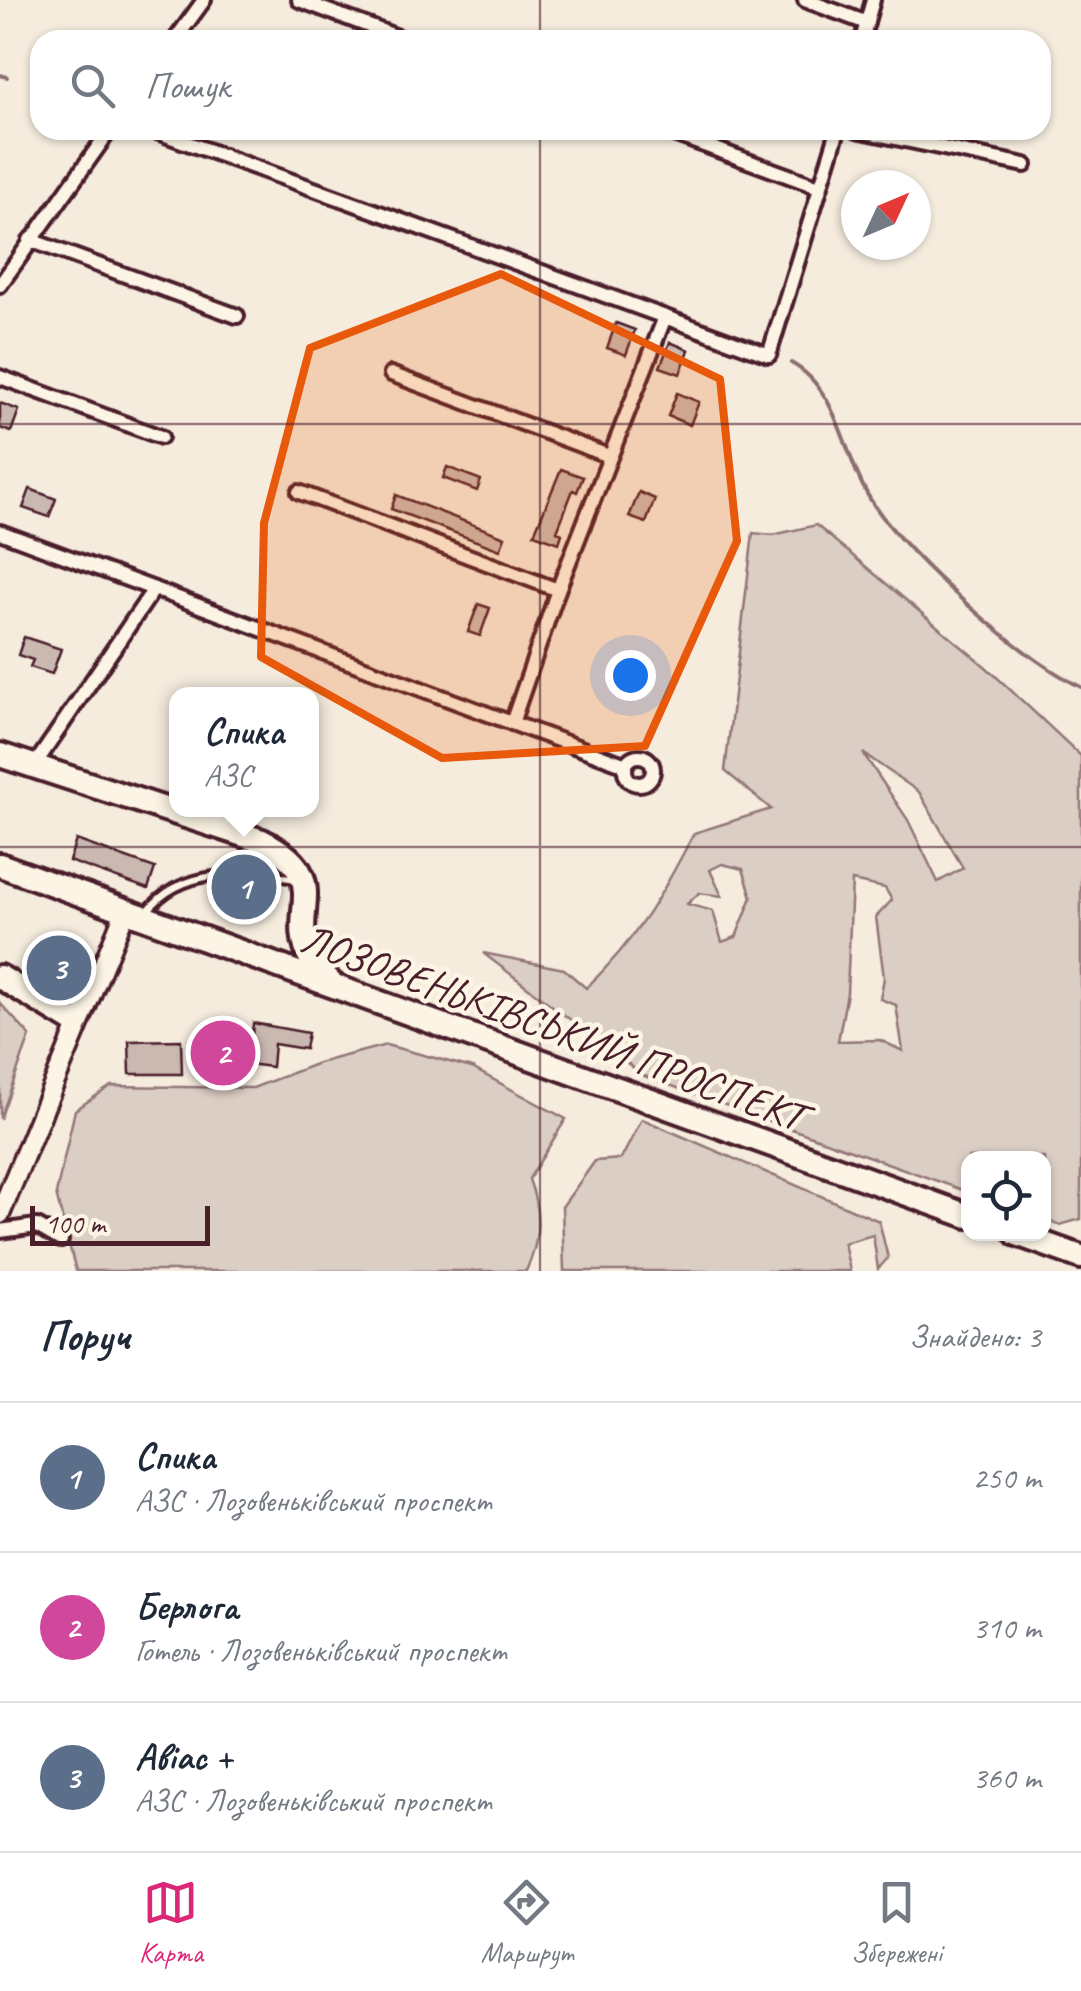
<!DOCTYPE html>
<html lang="uk">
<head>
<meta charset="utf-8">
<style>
  body { margin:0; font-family:Caveat,sans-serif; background:#f2f2f3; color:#1f2937 }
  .controls { position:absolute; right:30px; bottom:30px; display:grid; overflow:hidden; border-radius:20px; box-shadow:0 2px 8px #0004 }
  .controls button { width:90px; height:90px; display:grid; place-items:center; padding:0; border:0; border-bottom:2px solid #e0e1e3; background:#fff; color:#1f2937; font:50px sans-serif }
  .compass { position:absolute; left:841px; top:170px; width:90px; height:90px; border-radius:50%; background:#fff; box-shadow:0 2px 8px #0004; rotate:46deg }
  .scale { position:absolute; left:30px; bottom:25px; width:180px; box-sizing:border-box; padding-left:10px; border:5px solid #4a1f2b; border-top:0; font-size:28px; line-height:35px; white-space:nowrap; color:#4a1f2b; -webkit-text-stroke:8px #fcf5e5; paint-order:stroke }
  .you { position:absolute; left:630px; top:675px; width:35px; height:35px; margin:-25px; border:8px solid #fff; border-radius:50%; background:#1a73e8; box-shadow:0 0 0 15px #1a73e833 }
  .badge { display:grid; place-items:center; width:65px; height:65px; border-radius:50%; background:#db2777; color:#fff; font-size:32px; font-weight:700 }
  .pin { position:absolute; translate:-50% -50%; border:5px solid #fff; box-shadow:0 2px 10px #0006 }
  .popup { position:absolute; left:169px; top:687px; width:150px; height:130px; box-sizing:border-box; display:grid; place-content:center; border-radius:20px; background:#fff; filter:drop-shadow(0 2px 8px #0005); font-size:32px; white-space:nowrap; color:#747a83 }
  .popup b { font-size:38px; color:#1f2937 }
  .popup::after { content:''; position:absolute; left:50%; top:100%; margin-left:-20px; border:20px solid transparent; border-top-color:#fff }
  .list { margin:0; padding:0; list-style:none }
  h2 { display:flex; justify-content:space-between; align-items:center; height:130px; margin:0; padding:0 40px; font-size:42px }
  h2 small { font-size:32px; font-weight:400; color:#747a83 }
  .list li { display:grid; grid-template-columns:65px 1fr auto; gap:30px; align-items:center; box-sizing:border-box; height:150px; padding:0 40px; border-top:2px solid #e0e1e3 }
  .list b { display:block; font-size:38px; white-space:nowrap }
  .list p { margin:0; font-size:32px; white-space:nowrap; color:#747a83 }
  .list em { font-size:32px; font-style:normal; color:#747a83 }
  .icon { flex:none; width:55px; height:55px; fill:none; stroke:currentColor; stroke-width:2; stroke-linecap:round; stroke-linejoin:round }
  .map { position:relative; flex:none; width:1081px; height:1271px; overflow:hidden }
  .search { position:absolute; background:#fff; box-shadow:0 2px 8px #0004; left:30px; right:30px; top:30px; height:110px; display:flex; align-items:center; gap:25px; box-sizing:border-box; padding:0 35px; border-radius:30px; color:#747a83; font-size:38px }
  .sheet { height:580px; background:#fff }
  nav { display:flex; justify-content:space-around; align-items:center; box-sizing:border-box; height:140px; border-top:2px solid #e0e1e3; background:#fff; font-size:28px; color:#747a83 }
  nav a { display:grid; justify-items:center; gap:5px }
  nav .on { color:#db2777 }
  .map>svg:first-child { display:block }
  .green { fill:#dbcec4; stroke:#927678; stroke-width:2.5; fill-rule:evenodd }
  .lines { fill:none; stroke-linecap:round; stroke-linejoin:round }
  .stream { stroke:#8c6e70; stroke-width:4 }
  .building { fill:#cab9b1; stroke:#4a1f2b; stroke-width:2.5 }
  .lane-casing { stroke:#4a1f2b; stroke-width:14 }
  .street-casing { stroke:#4a1f2b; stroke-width:20 }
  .secondary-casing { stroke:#4a1f2b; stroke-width:25 }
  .highway-casing { stroke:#4a1f2b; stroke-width:30 }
  .lane { stroke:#fcf5e5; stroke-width:6 }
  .street { stroke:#fcf5e5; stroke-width:12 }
  .secondary { stroke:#fcf5e5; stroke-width:18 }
  .highway { stroke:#fcf5e5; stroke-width:22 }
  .marked { fill:#e8590c; fill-opacity:0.2; stroke:#e8590c; stroke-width:8; stroke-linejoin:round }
  .grid { fill:none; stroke:#4a1f2b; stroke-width:2.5; stroke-opacity:0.55 }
  .labels { text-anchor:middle; stroke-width:9; stroke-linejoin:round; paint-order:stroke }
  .street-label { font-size:42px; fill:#4a1f2b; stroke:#fcf5e5 }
</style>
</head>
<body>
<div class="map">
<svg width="1081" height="1271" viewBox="0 0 1081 1271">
  <rect width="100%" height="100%" fill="#f5ecde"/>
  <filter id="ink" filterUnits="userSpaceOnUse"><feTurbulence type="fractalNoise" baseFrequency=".01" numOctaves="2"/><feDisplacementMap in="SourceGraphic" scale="20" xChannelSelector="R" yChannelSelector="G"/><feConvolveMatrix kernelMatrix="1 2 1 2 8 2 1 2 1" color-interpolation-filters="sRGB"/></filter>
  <g filter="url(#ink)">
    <g class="green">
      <path d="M 816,525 L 986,667 L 1081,756 L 1081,1219 L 1060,1225 L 1044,1219 L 1044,1158 L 968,1158 L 968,1192 L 644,1076 L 483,953 L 564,969 L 586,988 C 637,939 662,895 694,833 L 771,809 L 725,771 L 753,533 L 773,535 ZM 863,753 L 919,792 L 963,868 L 938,882 L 908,820 ZM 722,864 L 743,869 L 752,897 L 736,937 L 722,942 L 713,911 L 687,904 L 699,893 L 722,896 L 710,870 ZM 852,881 L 885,888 L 892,900 L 876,917 L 884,978 L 880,999 L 896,1005 L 903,1051 L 880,1040 L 838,1041 L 847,993 Z"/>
      <path d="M 0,1003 L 30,1036 L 0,1119 Z"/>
      <path d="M 386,1045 L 472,1068 L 566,1119 L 529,1179 C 541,1212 541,1239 526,1271 L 76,1271 L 56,1194 L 75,1110 L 111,1086 L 253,1088 L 318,1063 Z"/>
      <path d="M 642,1119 L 879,1221 L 888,1258 L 878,1269 L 873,1235 L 844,1243 L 850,1271 L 564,1271 L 562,1207 L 595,1161 L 621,1159 Z"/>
    </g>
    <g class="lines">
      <g class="stream">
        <path d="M 0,75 L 7,77"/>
        <path d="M 791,363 C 841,390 843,461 874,505 C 913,562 1020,657 1081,687"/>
      </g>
    </g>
    <g class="building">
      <path d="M 616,323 L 635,330 L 626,355 L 607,348 Z"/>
      <path d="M 670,342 L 689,350 L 680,374 L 660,367 Z"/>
      <path d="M 677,393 L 699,402 L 690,425 L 668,416 Z"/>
      <path d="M 0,403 L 19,410 L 11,432 L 0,428 Z"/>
      <path d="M 447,467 L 481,480 L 477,491 L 443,478 Z"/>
      <path d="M 561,469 L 583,477 L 577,492 L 573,490 L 557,531 L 562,534 L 559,543 L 534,534 Z"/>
      <path d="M 30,489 L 56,499 L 49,517 L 23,508 Z"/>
      <path d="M 639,492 L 655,499 L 646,523 L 629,517 Z"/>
      <path d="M 396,495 L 505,537 L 500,550 L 391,509 Z"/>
      <path d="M 478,604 L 490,608 L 480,636 L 468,632 Z"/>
      <path d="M 24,637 L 61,649 L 52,674 L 30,667 L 33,660 L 18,655 Z"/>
      <path d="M 76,840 L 155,868 L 148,889 L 69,861 Z"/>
      <path d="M 52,954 L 75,961 L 68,981 L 45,974 Z"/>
      <path d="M 253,1023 L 308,1033 L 305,1049 L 274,1044 L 272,1067 L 238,1063 L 238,1070 L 208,1070 L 207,1036 L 252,1035 Z"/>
      <path d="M 181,1040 L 182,1074 L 130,1074 L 129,1041 Z"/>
    </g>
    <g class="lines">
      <g class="lane-casing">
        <path id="lane" d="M 147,912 C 180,866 247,872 297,879"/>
      </g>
      <g class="street-casing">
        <g id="street">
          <path d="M 299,0 L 406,40"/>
          <path d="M 805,0 L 867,23"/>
          <path d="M 175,40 L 204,0"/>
          <path d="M 862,40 L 873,0"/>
          <path d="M 152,130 L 665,317"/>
          <path d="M 663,130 L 819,187"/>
          <path d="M 857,130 L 1025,165"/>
          <path d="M 30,240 L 237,316"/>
          <path d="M 0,285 L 110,130"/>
          <path d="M 391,374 L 609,456"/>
          <path d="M 0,377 L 161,437"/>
          <path d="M 299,492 L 558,590"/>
          <path d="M 0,532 L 154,589"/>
          <path d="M 512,723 L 626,765"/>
          <circle cx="639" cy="770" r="14"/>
          <path d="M 34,766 L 154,589 L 512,723 L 558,590 L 665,317 L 769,355 L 838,130"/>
          <path d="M 0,1231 L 37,1226 L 61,1240"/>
        </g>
      </g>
      <g class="secondary-casing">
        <path id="secondary" d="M 0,1214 L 126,910"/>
      </g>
      <g class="highway-casing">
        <g id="highway">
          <path d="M 0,755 L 262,841 C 338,879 284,913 312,961 C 317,970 326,978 333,985"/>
          <path d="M 0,865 L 968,1216"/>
          <path d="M 0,977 L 76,1023"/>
          <path d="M 1017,1234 L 1081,1257"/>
        </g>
      </g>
      <use href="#lane" class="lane"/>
      <use href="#street" class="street"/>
      <use href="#secondary" class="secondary"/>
      <use href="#highway" class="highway"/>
    </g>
  </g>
  <path class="marked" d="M 501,274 L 720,379 L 737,541 L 645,746 L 442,758 L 261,657 L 264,523 L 310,348 Z"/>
  <path class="grid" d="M 540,0 L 540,40M 540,130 L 540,1271M 0,424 L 1081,424M 0,847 L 1081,847"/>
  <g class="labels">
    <g class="street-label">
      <text transform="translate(553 1026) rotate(20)" y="15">ЛОЗОВЕНЬКІВСЬКИЙ ПРОСПЕКТ</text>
    </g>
  </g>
</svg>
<div class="controls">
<button><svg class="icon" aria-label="locate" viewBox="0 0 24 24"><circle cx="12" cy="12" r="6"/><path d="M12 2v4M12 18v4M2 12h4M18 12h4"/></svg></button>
</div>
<svg class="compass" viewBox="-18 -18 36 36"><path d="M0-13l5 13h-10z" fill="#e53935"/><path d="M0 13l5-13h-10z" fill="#747a83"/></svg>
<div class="scale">100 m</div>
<div class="you"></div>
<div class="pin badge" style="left:244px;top:887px;background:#5c6f8a">1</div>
<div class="popup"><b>Спика</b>АЗС</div>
<div class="pin badge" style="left:223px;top:1053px;background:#d1479c">2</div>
<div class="pin badge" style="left:59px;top:968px;background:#5c6f8a">3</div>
<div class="search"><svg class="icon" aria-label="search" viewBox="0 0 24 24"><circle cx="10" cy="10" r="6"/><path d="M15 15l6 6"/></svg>Пошук</div>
</div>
<section class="sheet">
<h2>Поруч<small>Знайдено: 3</small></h2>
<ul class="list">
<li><span class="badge" style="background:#5c6f8a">1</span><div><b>Спика</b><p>АЗС · Лозовеньківський проспект</p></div><em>250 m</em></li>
<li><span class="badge" style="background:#d1479c">2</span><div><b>Берлога</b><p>Готель · Лозовеньківський проспект</p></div><em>310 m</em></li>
<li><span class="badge" style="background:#5c6f8a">3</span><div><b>Авiас +</b><p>АЗС · Лозовеньківський проспект</p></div><em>360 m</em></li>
</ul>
</section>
<nav>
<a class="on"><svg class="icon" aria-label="map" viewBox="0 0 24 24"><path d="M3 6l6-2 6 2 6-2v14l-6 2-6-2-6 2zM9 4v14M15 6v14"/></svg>Карта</a>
<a><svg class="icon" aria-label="directions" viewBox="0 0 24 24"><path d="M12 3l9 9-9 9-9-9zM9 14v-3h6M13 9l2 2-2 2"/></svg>Маршрут</a>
<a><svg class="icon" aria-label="saved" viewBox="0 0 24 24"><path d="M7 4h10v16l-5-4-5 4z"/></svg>Збережені</a>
</nav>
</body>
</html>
